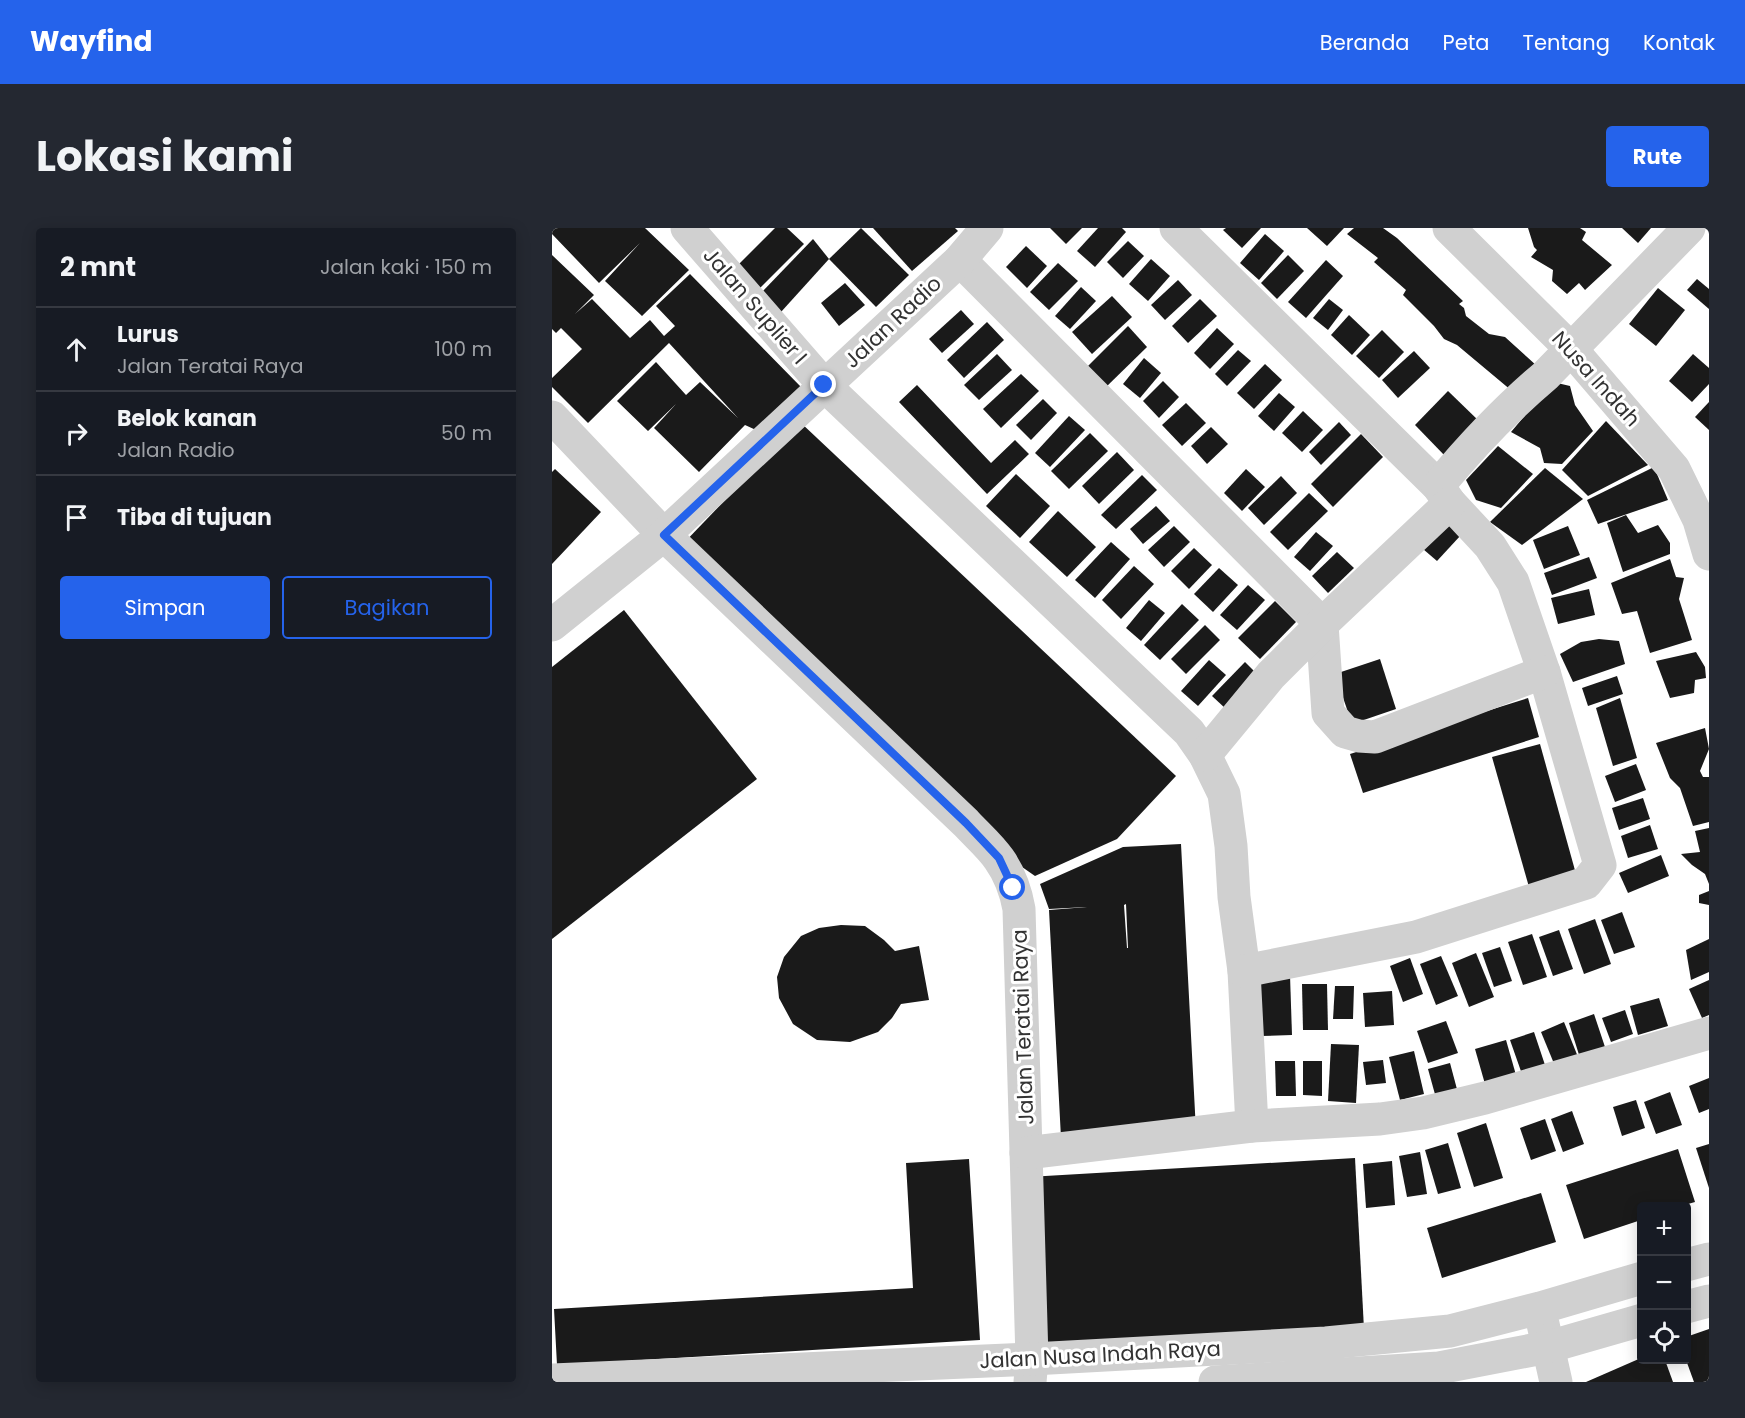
<!DOCTYPE html>
<html lang="id">
<head>
<meta charset="utf-8">
<style>
  body { margin:0; font-family:Poppins,sans-serif; background:#242831; color:#f1f3f6 }
  .controls { position:absolute; right:18px; bottom:18px; display:grid; overflow:hidden; border-radius:6px; box-shadow:0 3px 15px #0003 }
  .controls button { width:54px; height:54px; display:grid; place-items:center; padding:0; border:0; border-bottom:2px solid #363941; background:#171b24; color:#f1f3f6; font:30px sans-serif }
  .stop { position:absolute; width:18px; height:18px; margin:-14px; border:4px solid #2563eb; border-radius:50%; background:#fff }
  .stop.end { background:#2563eb; border-color:#fff; box-shadow:0 2px 6px #0008 }
  .list { margin:0; padding:0; list-style:none }
  h2 { display:flex; justify-content:space-between; align-items:center; height:78px; margin:0; padding:0 24px; font-size:26px }
  h2 small { font-size:20px; font-weight:400; color:#9ea1a6 }
  .list li { display:grid; grid-template-columns:39px 1fr auto; gap:18px; align-items:center; box-sizing:border-box; height:84px; padding:0 24px; border-top:2px solid #363941 }
  .list b { display:block; font-size:22px; white-space:nowrap }
  .list p { margin:0; font-size:20px; white-space:nowrap; color:#9ea1a6 }
  .list em { font-size:20px; font-style:normal; color:#9ea1a6 }
  .actions { display:flex; gap:12px; padding:18px 24px }
  .actions a { flex:1; padding:14px 0; border:2px solid #2563eb; border-radius:6px; text-align:center; font-size:21px; color:#2563eb }
  .actions .main { background:#2563eb; color:#fff }
  .icon { flex:none; width:33px; height:33px; fill:none; stroke:currentColor; stroke-width:2; stroke-linecap:round; stroke-linejoin:round }
  .map { position:relative; flex:none; width:1157px; height:1154px; overflow:hidden; border-radius:6px }
  header { display:flex; align-items:center; gap:36px; box-sizing:border-box; height:84px; padding:0 30px; background:#2563eb; color:#fff }
  header strong { font-size:28px }
  nav { display:flex; gap:33px; margin-inline-start:auto; font-size:21px }
  .intro { display:flex; align-items:center; justify-content:space-between; box-sizing:border-box; height:144px; padding:0 36px }
  h1 { margin:0; font-size:42px }
  .button { padding:15px 27px; border-radius:6px; background:#2563eb; color:#fff; font-size:21px; font-weight:700 }
  main { display:flex; gap:36px; padding:0 36px }
  aside { flex:1; background:#171b24; border-radius:6px; box-shadow:0 3px 15px #0003 }
  .map>svg:first-child { display:block }
  .building { fill:#1a1a1a; fill-rule:evenodd }
  .lines { fill:none; stroke-linecap:round; stroke-linejoin:round }
  .minor { stroke:#d0d0d0; stroke-width:33 }
  .route { stroke:#2563eb; stroke-width:8 }
  .labels { text-anchor:middle; stroke-width:6; stroke-linejoin:round; paint-order:stroke }
  .street-label { font-size:21px; fill:#333; stroke:#fff }
</style>
</head>
<body>
<header>
<strong>Wayfind</strong>
<nav><a>Beranda</a><a>Peta</a><a>Tentang</a><a>Kontak</a></nav>
</header>
<div class="intro"><h1>Lokasi kami</h1><a class="button">Rute</a></div>
<main>
<aside>
<h2>2 mnt<small>Jalan kaki · 150 m</small></h2>
<ul class="list">
<li><svg class="icon" aria-label="ahead" viewBox="0 0 24 24"><path d="M12 20V5M6 11l6-6 6 6"/></svg><div><b>Lurus</b><p>Jalan Teratai Raya</p></div><em>100 m</em></li>
<li><svg class="icon" aria-label="right" viewBox="0 0 24 24"><path d="M7 20v-9h11M14 6l5 5-5 5"/></svg><div><b>Belok kanan</b><p>Jalan Radio</p></div><em>50 m</em></li>
<li><svg class="icon" aria-label="arrive" viewBox="0 0 24 24"><path d="M6 21V4h12l-3 4 3 4H6"/></svg><div><b>Tiba di tujuan</b></div></li>
</ul>
<div class="actions"><a class="main">Simpan</a><a>Bagikan</a></div>
</aside>
<div class="map">
<svg width="1157" height="1154" viewBox="0 0 1157 1154">
  <rect width="100%" height="100%" fill="#fff"/>
  <g class="building">
    <path d="M 0,0 L 93,0 L 137,42 L 90,88 L 53,53 L 88,15 L 47,55 L 0,6 Z"/>
    <path d="M 223,0 L 235,0 L 252,16 L 207,61 L 184,39 Z"/>
    <path d="M 309,0 L 357,47 L 324,79 L 277,31 Z"/>
    <path d="M 321,0 L 403,0 L 406,3 L 360,43 Z"/>
    <path d="M 498,0 L 530,0 L 514,16 Z"/>
    <path d="M 546,0 L 570,0 L 574,4 L 543,39 L 525,23 Z"/>
    <path d="M 674,0 L 709,0 L 690,20 L 671,2 Z"/>
    <path d="M 755,0 L 792,0 L 775,18 Z"/>
    <path d="M 802,0 L 831,0 L 845,10 L 911,73 L 907,76 L 912,80 L 914,88 L 937,106 L 953,109 L 985,138 L 960,163 L 905,117 L 892,111 L 882,98 L 851,67 L 854,62 L 822,34 L 826,30 L 795,6 Z"/>
    <path d="M 976,0 L 1028,0 L 1034,4 L 1030,12 L 1060,37 L 1033,62 L 1027,55 L 1015,66 L 1000,53 L 1001,42 L 979,29 L 985,22 L 982,19 Z"/>
    <path d="M 1070,0 L 1099,0 L 1086,15 Z"/>
    <path d="M 713,6 L 732,23 L 707,52 L 688,35 Z"/>
    <path d="M 261,11 L 277,31 L 229,84 L 209,65 Z"/>
    <path d="M 576,13 L 592,28 L 571,50 L 555,34 Z"/>
    <path d="M 474,18 L 495,38 L 475,60 L 454,39 Z"/>
    <path d="M 0,27 L 42,67 L 23,86 L 40,71 L 78,110 L 98,92 L 112,108 L 123,98 L 104,78 L 138,46 L 249,159 L 204,202 L 193,197 L 147,244 L 102,200 L 124,176 L 96,203 L 65,173 L 104,134 L 134,167 L 148,154 L 186,190 L 117,115 L 36,195 L 0,159 L 0,150 L 30,121 L 9,100 L 4,105 L 0,101 Z"/>
    <path d="M 736,27 L 752,43 L 725,71 L 709,55 Z"/>
    <path d="M 599,31 L 618,48 L 596,73 L 577,56 Z"/>
    <path d="M 774,32 L 791,48 L 754,90 L 736,74 Z"/>
    <path d="M 506,35 L 526,53 L 497,82 L 478,64 Z"/>
    <path d="M 1145,51 L 1157,61 L 1157,81 L 1135,62 Z"/>
    <path d="M 626,52 L 640,67 L 613,92 L 599,77 Z"/>
    <path d="M 293,55 L 313,77 L 287,98 L 269,75 Z"/>
    <path d="M 529,59 L 544,73 L 518,101 L 503,88 Z"/>
    <path d="M 1106,60 L 1133,82 L 1104,118 L 1077,96 Z"/>
    <path d="M 560,68 L 580,89 L 540,126 L 520,104 Z"/>
    <path d="M 648,71 L 665,88 L 636,115 L 620,98 Z"/>
    <path d="M 777,71 L 791,82 L 776,102 L 761,90 Z"/>
    <path d="M 409,82 L 422,96 L 390,125 L 377,111 Z"/>
    <path d="M 797,87 L 818,107 L 800,127 L 779,107 Z"/>
    <path d="M 435,94 L 452,112 L 412,150 L 395,132 Z"/>
    <path d="M 576,98 L 595,119 L 552,161 L 533,141 Z"/>
    <path d="M 665,100 L 682,116 L 658,141 L 642,125 Z"/>
    <path d="M 830,102 L 852,124 L 827,150 L 804,128 Z"/>
    <path d="M 686,122 L 699,133 L 675,158 L 663,146 Z"/>
    <path d="M 862,123 L 878,140 L 846,170 L 830,152 Z"/>
    <path d="M 445,126 L 460,142 L 427,172 L 412,157 Z"/>
    <path d="M 1141,126 L 1157,140 L 1157,156 L 1140,174 L 1117,153 Z"/>
    <path d="M 592,130 L 609,145 L 588,170 L 571,156 Z"/>
    <path d="M 713,136 L 730,152 L 702,181 L 685,165 Z"/>
    <path d="M 469,146 L 487,163 L 449,200 L 431,181 Z"/>
    <path d="M 611,153 L 627,169 L 607,190 L 591,173 Z"/>
    <path d="M 1001,154 L 1018,158 L 1023,177 L 1041,203 L 1010,236 L 992,235 L 988,220 L 959,204 Z"/>
    <path d="M 365,157 L 439,235 L 463,212 L 477,226 L 435,266 L 347,174 Z"/>
    <path d="M 896,163 L 929,195 L 895,230 L 863,197 Z"/>
    <path d="M 727,165 L 743,179 L 722,203 L 706,188 Z"/>
    <path d="M 491,171 L 505,185 L 479,212 L 464,197 Z"/>
    <path d="M 1157,174 L 1157,202 L 1143,189 Z"/>
    <path d="M 634,175 L 654,195 L 630,218 L 610,197 Z"/>
    <path d="M 751,183 L 771,202 L 750,224 L 730,205 Z"/>
    <path d="M 517,188 L 533,202 L 498,239 L 483,225 Z"/>
    <path d="M 1054,193 L 1096,237 L 1036,268 L 1010,242 Z"/>
    <path d="M 248,194 L 624,548 L 565,611 L 483,648 L 463,634 L 128,319 Z"/>
    <path d="M 787,194 L 799,207 L 769,237 L 757,224 Z"/>
    <path d="M 659,199 L 676,216 L 655,236 L 639,218 Z"/>
    <path d="M 538,205 L 556,223 L 517,261 L 499,243 Z"/>
    <path d="M 809,206 L 831,229 L 781,279 L 759,256 Z"/>
    <path d="M 946,218 L 981,246 L 949,280 L 924,272 L 914,252 Z"/>
    <path d="M 565,224 L 582,242 L 547,276 L 530,258 Z"/>
    <path d="M 1102,239 L 1116,272 L 1046,296 L 1035,272 Z"/>
    <path d="M 993,240 L 1031,271 L 970,317 L 938,294 Z"/>
    <path d="M 3,241 L 49,284 L 0,336 L 0,244 Z"/>
    <path d="M 694,241 L 713,259 L 690,283 L 672,265 Z"/>
    <path d="M 464,246 L 498,278 L 468,310 L 434,278 Z"/>
    <path d="M 590,247 L 605,262 L 564,301 L 549,287 Z"/>
    <path d="M 729,248 L 745,265 L 712,297 L 696,280 Z"/>
    <path d="M 757,265 L 776,283 L 736,322 L 718,304 Z"/>
    <path d="M 604,278 L 618,293 L 591,316 L 578,301 Z"/>
    <path d="M 506,283 L 544,319 L 515,349 L 477,314 Z"/>
    <path d="M 1074,287 L 1086,305 L 1106,297 L 1118,315 L 1118,326 L 1071,344 L 1055,295 Z"/>
    <path d="M 895,294 L 909,307 L 885,333 L 871,321 Z"/>
    <path d="M 622,298 L 638,314 L 612,339 L 596,322 Z"/>
    <path d="M 1016,298 L 1028,327 L 992,341 L 981,312 Z"/>
    <path d="M 764,304 L 781,318 L 758,343 L 742,329 Z"/>
    <path d="M 559,314 L 578,331 L 543,370 L 523,352 Z"/>
    <path d="M 642,320 L 660,337 L 637,361 L 619,343 Z"/>
    <path d="M 785,324 L 802,340 L 776,365 L 760,348 Z"/>
    <path d="M 1037,329 L 1045,350 L 1000,367 L 992,345 Z"/>
    <path d="M 1118,331 L 1124,349 L 1132,350 L 1127,371 L 1140,412 L 1098,425 L 1085,383 L 1070,386 L 1059,355 Z"/>
    <path d="M 582,338 L 602,356 L 569,391 L 550,372 Z"/>
    <path d="M 667,340 L 686,357 L 661,384 L 642,366 Z"/>
    <path d="M 696,357 L 713,372 L 685,402 L 668,387 Z"/>
    <path d="M 1037,361 L 1043,387 L 1006,396 L 999,370 Z"/>
    <path d="M 597,372 L 613,385 L 589,413 L 574,400 Z"/>
    <path d="M 723,373 L 744,394 L 708,431 L 686,410 Z"/>
    <path d="M 630,376 L 647,392 L 608,432 L 592,417 Z"/>
    <path d="M 72,382 L 205,551 L 0,711 L 0,439 Z"/>
    <path d="M 653,397 L 668,412 L 634,446 L 619,431 Z"/>
    <path d="M 1047,411 L 1067,413 L 1073,436 L 1021,454 L 1008,426 L 1029,414 Z"/>
    <path d="M 1144,424 L 1153,439 L 1154,450 L 1143,452 L 1142,465 L 1118,470 L 1104,433 Z"/>
    <path d="M 828,431 L 844,481 L 800,496 L 783,446 Z"/>
    <path d="M 657,432 L 674,447 L 646,478 L 629,463 Z"/>
    <path d="M 693,434 L 707,448 L 674,481 L 660,468 Z"/>
    <path d="M 1065,448 L 1071,466 L 1036,478 L 1030,460 Z"/>
    <path d="M 976,470 L 987,509 L 811,565 L 798,526 Z"/>
    <path d="M 1068,470 L 1085,530 L 1061,538 L 1044,480 Z"/>
    <path d="M 1153,500 L 1157,521 L 1148,543 L 1151,549 L 1157,549 L 1157,594 L 1141,598 L 1128,560 L 1118,550 L 1104,515 Z"/>
    <path d="M 988,516 L 1024,646 L 977,659 L 940,529 Z"/>
    <path d="M 1084,536 L 1094,562 L 1063,574 L 1053,548 Z"/>
    <path d="M 1091,570 L 1098,591 L 1067,602 L 1060,580 Z"/>
    <path d="M 1098,597 L 1106,621 L 1076,630 L 1069,608 Z"/>
    <path d="M 1157,600 L 1157,656 L 1153,646 L 1140,637 L 1129,626 L 1148,624 L 1143,603 Z"/>
    <path d="M 629,616 L 644,903 L 509,910 L 497,682 L 535,679 L 497,681 L 488,656 L 571,619 ZM 574,676 L 576,720 L 575,720 L 572,677 Z"/>
    <path d="M 1109,627 L 1117,648 L 1076,665 L 1067,645 Z"/>
    <path d="M 1157,663 L 1157,677 L 1147,675 L 1147,667 Z"/>
    <path d="M 1070,684 L 1083,719 L 1062,726 L 1049,692 Z"/>
    <path d="M 1043,691 L 1059,736 L 1032,746 L 1016,701 Z"/>
    <path d="M 289,697 L 313,698 L 332,712 L 343,723 L 367,718 L 377,772 L 349,776 L 340,790 L 326,804 L 298,814 L 265,812 L 241,796 L 227,770 L 225,749 L 232,729 L 249,708 L 267,700 Z"/>
    <path d="M 1007,702 L 1021,741 L 1001,748 L 987,709 Z"/>
    <path d="M 980,706 L 995,749 L 971,757 L 956,714 Z"/>
    <path d="M 1157,711 L 1157,744 L 1139,752 L 1134,722 Z"/>
    <path d="M 948,719 L 960,753 L 942,759 L 930,725 Z"/>
    <path d="M 924,725 L 942,769 L 917,779 L 900,735 Z"/>
    <path d="M 889,728 L 906,768 L 884,777 L 868,736 Z"/>
    <path d="M 858,730 L 871,766 L 851,774 L 838,738 Z"/>
    <path d="M 738,747 L 740,807 L 709,808 L 707,748 Z"/>
    <path d="M 1157,752 L 1157,787 L 1150,790 L 1137,761 Z"/>
    <path d="M 750,756 L 775,756 L 776,802 L 751,802 Z"/>
    <path d="M 783,758 L 802,758 L 801,791 L 781,791 Z"/>
    <path d="M 840,763 L 842,797 L 813,799 L 811,765 Z"/>
    <path d="M 1107,770 L 1116,798 L 1086,807 L 1078,778 Z"/>
    <path d="M 1073,782 L 1081,806 L 1059,814 L 1050,790 Z"/>
    <path d="M 1042,786 L 1054,822 L 1028,830 L 1017,795 Z"/>
    <path d="M 894,793 L 906,825 L 876,835 L 865,803 Z"/>
    <path d="M 1012,794 L 1026,829 L 1003,838 L 989,804 Z"/>
    <path d="M 982,804 L 994,840 L 971,849 L 958,812 Z"/>
    <path d="M 954,812 L 964,847 L 933,856 L 923,821 Z"/>
    <path d="M 779,816 L 807,817 L 804,875 L 776,873 Z"/>
    <path d="M 862,823 L 872,866 L 848,872 L 837,829 Z"/>
    <path d="M 831,832 L 834,855 L 814,857 L 811,834 Z"/>
    <path d="M 723,833 L 743,833 L 744,868 L 724,868 Z"/>
    <path d="M 751,833 L 770,833 L 770,868 L 751,867 Z"/>
    <path d="M 898,835 L 906,865 L 884,870 L 876,841 Z"/>
    <path d="M 1157,850 L 1157,881 L 1147,885 L 1137,858 Z"/>
    <path d="M 1118,864 L 1130,897 L 1104,906 L 1092,874 Z"/>
    <path d="M 1084,872 L 1093,900 L 1070,908 L 1061,879 Z"/>
    <path d="M 1020,883 L 1032,916 L 1011,924 L 999,891 Z"/>
    <path d="M 993,891 L 1004,923 L 979,932 L 968,900 Z"/>
    <path d="M 934,895 L 951,950 L 922,959 L 905,905 Z"/>
    <path d="M 896,915 L 909,960 L 886,966 L 873,922 Z"/>
    <path d="M 1157,916 L 1157,960 L 1144,920 Z"/>
    <path d="M 1126,921 L 1143,974 L 1129,978 L 1089,978 L 1089,992 L 1032,1011 L 1014,957 Z"/>
    <path d="M 868,924 L 875,966 L 855,969 L 847,928 Z"/>
    <path d="M 803,930 L 812,1101 L 485,1120 L 476,949 Z"/>
    <path d="M 417,931 L 428,1112 L 5,1137 L 2,1081 L 361,1060 L 354,935 Z"/>
    <path d="M 840,933 L 843,977 L 814,980 L 811,936 Z"/>
    <path d="M 989,965 L 1004,1014 L 890,1050 L 875,1000 Z"/>
    <path d="M 1157,1101 L 1157,1154 L 1142,1154 L 1134,1132 L 1134,1109 Z"/>
    <path d="M 1089,1130 L 1113,1132 L 1121,1154 L 1034,1154 Z"/>
  </g>
  <g class="lines">
    <g class="minor">
      <path d="M 135,0 L 272,157 L 637,504 L 653,527 L 672,566 L 679,618 L 682,669 L 692,743 L 700,898"/>
      <path d="M 624,0 L 886,258 L 898,275 L 938,318 L 961,354 L 992,444 L 1048,637 L 1034,655 L 864,709 L 692,743"/>
      <path d="M 897,0 L 1019,121 L 1122,241 L 1147,292 L 1157,326"/>
      <path d="M 408,32 L 770,396 L 776,485 L 793,504 L 807,508 L 823,509 L 992,444"/>
      <path d="M 0,189 L 112,307 L 414,595 C 424,606 438,618 447,631 C 457,645 464,664 467,681 L 480,1131 L 478,1154"/>
      <path d="M 886,258 C 919,218 954,181 993,148 L 1137,0"/>
      <path d="M 0,397 L 112,307 L 408,32 L 435,0"/>
      <path d="M 653,527 L 719,447 L 770,396 L 898,275"/>
      <path d="M 474,925 L 700,898 L 828,891 L 871,885 L 933,870 L 1157,805"/>
      <path d="M 1134,1037 L 1157,1031"/>
      <path d="M 1134,1079 L 1157,1073"/>
      <path d="M 991,1096 L 1004,1154"/>
      <path d="M 0,1152 L 480,1131 L 774,1115 L 898,1103 L 988,1080 L 1090,1050"/>
      <path d="M 663,1154 L 887,1140 L 996,1119 L 1090,1092"/>
    </g>
  </g>
  <g class="lines">
    <path class="route" d="M 272,157 L 112,307 L 414,595 L 447,630 L 461,660"/>
  </g>
  <g class="labels">
    <g class="street-label">
      <text transform="translate(203 78) rotate(49)" y="7">Jalan Suplier I</text>
      <text transform="translate(341 94) rotate(-43)" y="7">Jalan Radio</text>
      <text transform="translate(1044 151) rotate(48)" y="7">Nusa Indah</text>
      <text transform="translate(471 799) rotate(-92)" y="7">Jalan Teratai Raya</text>
      <text transform="translate(548 1127) rotate(-3)" y="7">Jalan Nusa Indah Raya</text>
    </g>
  </g>
</svg>
<div class="controls">
<button>+</button>
<button>−</button>
<button><svg class="icon" aria-label="locate" viewBox="0 0 24 24"><circle cx="12" cy="12" r="6"/><path d="M12 2v4M12 18v4M2 12h4M18 12h4"/></svg></button>
</div>
<div class="stop" style="left:461px;top:660px"></div>
<div class="stop end" style="left:272px;top:157px"></div>
</div>
</main>
</body>
</html>
